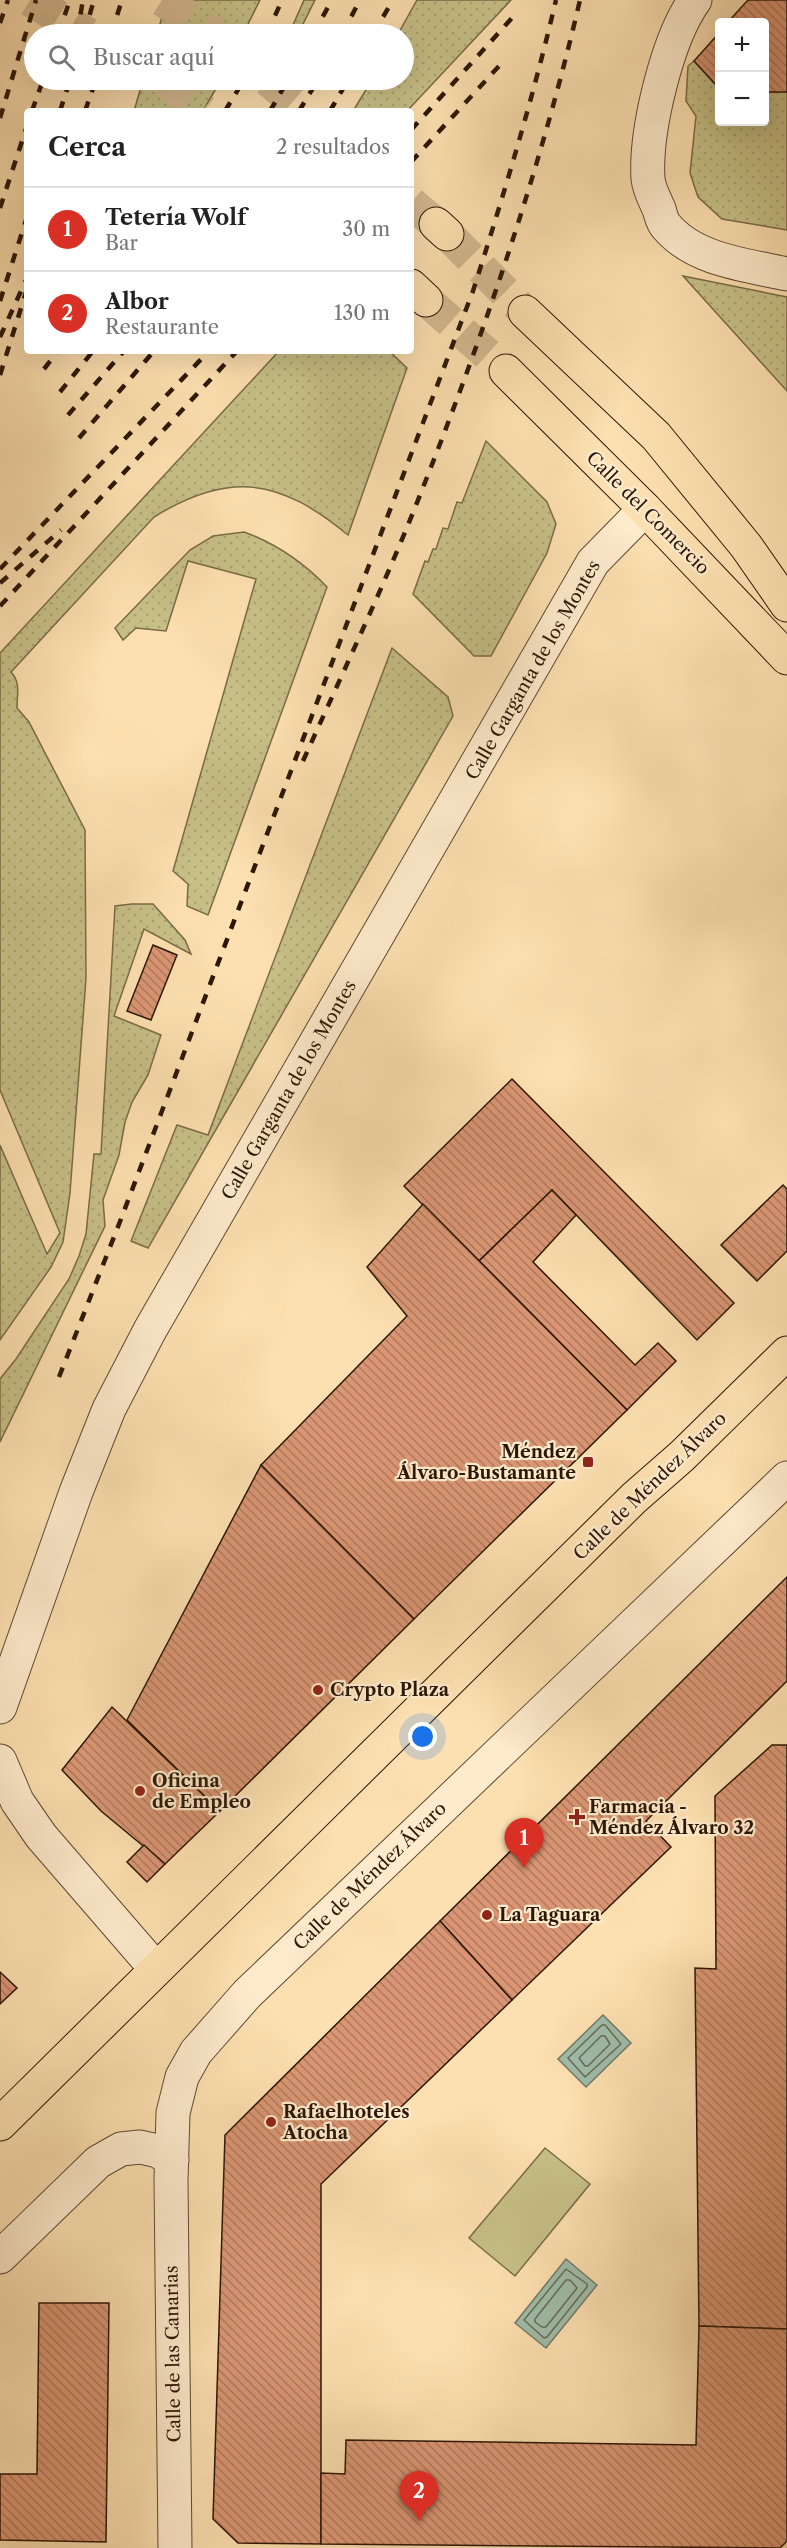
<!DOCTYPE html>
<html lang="es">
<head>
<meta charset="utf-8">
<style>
  body { margin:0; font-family:"Libre Caslon Text",serif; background:#f2f2f2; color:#222 }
  .controls { position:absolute; right:18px; top:18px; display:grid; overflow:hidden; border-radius:6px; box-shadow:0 6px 24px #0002 }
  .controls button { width:54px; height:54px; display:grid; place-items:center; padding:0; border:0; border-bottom:2px solid #e0e0e0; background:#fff; color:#222; font:30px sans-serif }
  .you { position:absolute; left:423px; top:1737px; width:21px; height:21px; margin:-15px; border:4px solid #fff; border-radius:50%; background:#1a73e8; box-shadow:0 0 0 9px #1a73e833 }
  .badge { display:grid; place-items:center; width:39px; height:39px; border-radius:50%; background:#d93025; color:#fff; font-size:20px; font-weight:700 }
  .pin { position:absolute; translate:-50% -50px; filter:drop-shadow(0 2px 3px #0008) }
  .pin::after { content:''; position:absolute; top:32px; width:21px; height:18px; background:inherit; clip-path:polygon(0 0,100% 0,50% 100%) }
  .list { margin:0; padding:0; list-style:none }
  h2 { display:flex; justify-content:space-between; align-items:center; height:78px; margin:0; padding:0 24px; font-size:26px }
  h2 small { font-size:20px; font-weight:400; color:#767676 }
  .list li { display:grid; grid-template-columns:39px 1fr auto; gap:18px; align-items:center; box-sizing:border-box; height:84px; padding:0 24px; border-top:2px solid #e0e0e0 }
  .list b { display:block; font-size:22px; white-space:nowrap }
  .list p { margin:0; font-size:20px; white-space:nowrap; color:#767676 }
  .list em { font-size:20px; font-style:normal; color:#767676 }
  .icon { flex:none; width:33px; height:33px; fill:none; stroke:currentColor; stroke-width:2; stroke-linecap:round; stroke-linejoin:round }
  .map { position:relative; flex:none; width:787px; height:2548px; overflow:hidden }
  .search { position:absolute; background:#fff; box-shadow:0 6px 24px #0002; left:24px; top:24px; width:390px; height:66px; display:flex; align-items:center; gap:15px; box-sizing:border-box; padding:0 21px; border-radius:33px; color:#767676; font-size:22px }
  .panel { position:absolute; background:#fff; box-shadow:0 6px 24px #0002; left:24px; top:108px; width:390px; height:246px; border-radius:6px }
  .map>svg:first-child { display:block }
  .grass { fill:url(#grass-dots); stroke:#7a6b46; stroke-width:1.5 }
  .garden { fill:#c7c087; stroke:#7a6b46; stroke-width:1.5 }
  .water { fill:#9fbdaa; stroke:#717a68; stroke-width:1.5 }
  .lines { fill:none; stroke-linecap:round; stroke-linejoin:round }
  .shore { stroke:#666a58; stroke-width:1.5 }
  .building { fill:url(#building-back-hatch); stroke:#2c1605; stroke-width:1.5 }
  .major-tunnel { stroke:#d3b88f; stroke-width:33; stroke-dasharray:33 16; stroke-linecap:butt }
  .minor-casing { stroke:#604830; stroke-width:35 }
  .major-casing { stroke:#2c1605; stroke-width:35 }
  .minor { stroke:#feebcc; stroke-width:33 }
  .major { stroke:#fde0b1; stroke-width:33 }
  .rail { stroke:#2c1605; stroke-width:4.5; stroke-dasharray:10 10; stroke-linecap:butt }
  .poi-dot { fill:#8f2418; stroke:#feebcc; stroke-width:2 }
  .labels { text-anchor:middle; stroke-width:4.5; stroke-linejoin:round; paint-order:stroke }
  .street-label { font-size:18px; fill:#2c1605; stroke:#feebcc }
  .poi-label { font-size:18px; font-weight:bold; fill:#2c1605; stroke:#feebcc; text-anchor:start }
</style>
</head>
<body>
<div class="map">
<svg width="787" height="2548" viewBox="0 0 787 2548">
  <defs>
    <pattern id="grass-dots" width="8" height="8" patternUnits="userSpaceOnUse" patternTransform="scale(1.5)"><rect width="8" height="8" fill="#c7c087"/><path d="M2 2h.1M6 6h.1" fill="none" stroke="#aba473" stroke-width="1.8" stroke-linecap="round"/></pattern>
    <pattern id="building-back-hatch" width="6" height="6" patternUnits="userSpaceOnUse" patternTransform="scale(1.5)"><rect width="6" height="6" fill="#da9674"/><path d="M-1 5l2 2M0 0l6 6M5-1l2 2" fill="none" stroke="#b1795d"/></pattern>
  </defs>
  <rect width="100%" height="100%" fill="#fde0b1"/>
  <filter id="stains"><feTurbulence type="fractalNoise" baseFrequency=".00333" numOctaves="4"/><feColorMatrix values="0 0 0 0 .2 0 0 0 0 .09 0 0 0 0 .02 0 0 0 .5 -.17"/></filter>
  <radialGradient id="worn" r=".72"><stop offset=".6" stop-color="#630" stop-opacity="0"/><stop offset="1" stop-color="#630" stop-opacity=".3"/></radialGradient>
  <g class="grass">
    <path d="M 167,0 L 260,0 L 243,34 L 157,34 Z"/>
    <path d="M 304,0 L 315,0 L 298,34 L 289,34 Z"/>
    <path d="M 417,0 L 511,0 L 407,111 L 353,111 L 372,80 L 404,80 L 404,34 L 398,34 Z"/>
    <path d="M 694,61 L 719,89 L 720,122 L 764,122 L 765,92 L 787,92 L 787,230 L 722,219 L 698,197 L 690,173 L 696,116 L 686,101 L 688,66 Z"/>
    <path d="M 143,80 L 221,80 L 203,111 L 134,111 Z"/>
    <path d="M 683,276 L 787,297 L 787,391 Z"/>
    <path d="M 279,351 L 389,351 L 407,368 L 348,535 C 280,479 230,470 154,517 L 11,672 C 21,683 17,694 17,708 L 29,722 L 85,830 L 86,978 L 70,1193 L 63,1242 L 51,1267 L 0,1340 L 0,1145 L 47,1254 L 60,1233 L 0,1090 L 0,653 Z"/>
    <path d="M 486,441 L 547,502 L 556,524 L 547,553 L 491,656 L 474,656 L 413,594 L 425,561 L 428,562 L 433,549 L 436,549 L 443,528 L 448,529 L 457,502 L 462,503 Z"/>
    <path d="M 244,532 C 277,544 303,562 327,587 L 208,915 L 187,906 L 188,884 L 173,871 L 256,579 L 188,561 L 166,631 L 136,628 L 123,640 L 115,628 L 190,550 L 213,536 Z"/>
    <path d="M 392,648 L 448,697 L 453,716 L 148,1248 L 131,1241 L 177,1125 L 208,1135 Z"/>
    <path d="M 132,904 L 153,904 L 185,940 L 191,954 L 144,929 L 114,1016 L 161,1035 L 148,1075 L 132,1102 L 125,1122 L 119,1155 L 103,1200 L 105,1226 L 0,1442 L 0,1379 L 16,1359 L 69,1279 L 79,1256 L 86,1234 L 94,1154 L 101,1154 L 115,906 Z"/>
  </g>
  <path class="garden" d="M 545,2148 L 590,2184 L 515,2276 L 469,2238 Z"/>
  <g class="water">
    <path d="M 603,2015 L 631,2043 L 586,2087 L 558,2059 Z"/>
    <path d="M 566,2259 L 597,2285 L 546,2348 L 515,2323 Z"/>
  </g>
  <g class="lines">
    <g class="shore">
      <path d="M 602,2025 L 605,2025 L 621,2044 L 585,2077 L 568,2058 Z"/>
      <path d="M 601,2036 L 605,2036 L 610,2044 L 588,2066 L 585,2066 L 579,2058 Z"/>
      <path d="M 566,2269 L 587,2284 L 587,2287 L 547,2337 L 544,2338 L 524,2320 Z"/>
      <path d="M 566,2280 L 570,2280 L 577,2288 L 546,2327 L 542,2327 L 535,2322 L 535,2319 Z"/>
    </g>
  </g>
  <g class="building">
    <path d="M 748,0 L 787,0 L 787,92 L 764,92 L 764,22 L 728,22 Z"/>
    <path d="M 720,32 L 720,89 L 694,61 Z"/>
    <path d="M 153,945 L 177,955 L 151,1020 L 127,1011 Z"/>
    <path d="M 512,1079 L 734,1303 L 697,1340 L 552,1190 L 479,1261 L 404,1186 Z"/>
    <path d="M 783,1185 L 787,1189 L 787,1251 L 757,1281 L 721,1245 Z"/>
    <path d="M 552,1190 L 576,1215 L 533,1262 L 635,1365 L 658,1343 L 676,1361 L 627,1410 L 479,1261 Z"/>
    <path d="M 423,1204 L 627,1410 L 414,1619 L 261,1465 L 407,1316 L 367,1267 Z"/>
    <path d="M 261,1465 L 414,1619 L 220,1811 L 127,1720 Z"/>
    <path d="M 787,1577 L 787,1681 L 646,1821 L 671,1847 L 512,2000 L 440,1921 Z"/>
    <path d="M 112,1707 L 220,1811 L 165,1864 L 101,1811 L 62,1770 Z"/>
    <path d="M 772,1745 L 787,1745 L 787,2329 L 699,2326 L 695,1968 L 716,1969 L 715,1796 Z"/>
    <path d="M 144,1845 L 165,1864 L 147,1882 L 127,1862 Z"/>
    <path d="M 440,1921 L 512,2000 L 321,2184 L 321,2544 L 238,2543 L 213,2519 L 225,2135 Z"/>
    <path d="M 0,1972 L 17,1988 L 0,2004 Z"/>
    <path d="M 39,2303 L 109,2303 L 106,2542 L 0,2540 L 0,2474 L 37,2474 Z"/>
    <path d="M 699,2326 L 787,2329 L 787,2541 L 780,2548 L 321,2544 L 321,2473 L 345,2474 L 346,2440 L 696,2445 Z"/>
  </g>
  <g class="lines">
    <g class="major-tunnel">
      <path d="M 30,0 L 88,34"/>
      <path d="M 162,0 L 216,34"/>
      <path d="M 164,80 L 204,111"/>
      <path d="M 268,80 L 305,111"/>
      <path d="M 411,203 L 436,224"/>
      <path d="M 447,234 L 525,312"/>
      <path d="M 426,300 L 506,371"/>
    </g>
    <g class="minor-casing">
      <g id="minor">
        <path d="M 695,0 C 667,39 645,131 648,179 C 649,189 655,200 659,209 C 661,215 662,222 666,226 C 694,260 746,265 787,274"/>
        <path d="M 0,1707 L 76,1492 L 109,1409 L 150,1330 L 593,562 L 645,509"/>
        <path d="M 0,1761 L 17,1801 L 41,1836 L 156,1969"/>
        <path d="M 0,2257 L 98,2162 L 121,2149 L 140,2147 L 158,2151 L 172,2160"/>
        <path d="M 175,2548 L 171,2180 L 173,2113 L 182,2077 L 196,2052 L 247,1994 L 787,1478"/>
      </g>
    </g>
    <g class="major-casing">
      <g id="major">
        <path d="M 436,224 L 447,234"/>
        <path d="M 411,286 L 426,300"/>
        <path d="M 525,312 L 656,436 L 746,546 L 787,605"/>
        <path d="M 506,371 L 645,509 L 787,658"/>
        <path d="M 0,2124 L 634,1498 L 682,1456 L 787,1353"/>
      </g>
    </g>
    <use href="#minor" class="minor"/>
    <use href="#major" class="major"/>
    <g class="rail">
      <path d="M 0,23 L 8,0"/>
      <path d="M 58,34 L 70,0"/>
      <path d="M 77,34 L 83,0"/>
      <path d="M 84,34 L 94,0"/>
      <path d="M 111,34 L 122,0"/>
      <path d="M 267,34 L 282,0"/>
      <path d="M 313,34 L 332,0"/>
      <path d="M 342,34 L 360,0"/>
      <path d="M 373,34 L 393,0"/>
      <path d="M 32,111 L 43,80"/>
      <path d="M 60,111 L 70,80"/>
      <path d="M 85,111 L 96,80"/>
      <path d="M 225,111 L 244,80"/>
      <path d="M 270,111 L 288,80"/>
      <path d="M 299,111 L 318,80"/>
      <path d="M 330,111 L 348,80"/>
      <path d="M 0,118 L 36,0"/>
      <path d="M 411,130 L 512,18"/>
      <path d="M 411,162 L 499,66"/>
      <path d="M 0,208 L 27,126"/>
      <path d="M 0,301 L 27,217"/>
      <path d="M 0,337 L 27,278"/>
      <path d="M 44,369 L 58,351"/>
      <path d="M 0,375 L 27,289"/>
      <path d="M 60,392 L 93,351"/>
      <path d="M 68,415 L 124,351"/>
      <path d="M 79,438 L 154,351"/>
      <path d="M 0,569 L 209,351"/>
      <path d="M 0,583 L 61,530"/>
      <path d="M 0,606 L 237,351"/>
      <path d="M 303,761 C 338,683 375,605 408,525 C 477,354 538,180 580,0"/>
      <path d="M 59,1377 L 121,1219 L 473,291 C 504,194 533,98 556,0"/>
    </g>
  </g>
  <g class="poi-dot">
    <rect x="582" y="1456" width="12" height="12" rx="3"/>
    <circle cx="318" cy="1690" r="6"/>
    <circle cx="140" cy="1791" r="6"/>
    <path d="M574 1808h6v6h6v6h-6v6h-6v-6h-6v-6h6z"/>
    <circle cx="487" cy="1915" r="6"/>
    <circle cx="271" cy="2122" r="6"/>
  </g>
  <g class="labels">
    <g class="street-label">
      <text transform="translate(648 513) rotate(45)" y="6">Calle del Comercio</text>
      <text transform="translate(533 670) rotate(-60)" y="6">Calle Garganta de los Montes</text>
      <text transform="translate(289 1090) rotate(-60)" y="6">Calle Garganta de los Montes</text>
      <text transform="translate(650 1486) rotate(-44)" y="6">Calle de Méndez Álvaro</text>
      <text transform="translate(370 1876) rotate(-44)" y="6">Calle de Méndez Álvaro</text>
      <text transform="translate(173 2354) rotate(-91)" y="6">Calle de las Canarias</text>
    </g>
    <g class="poi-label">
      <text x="576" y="1458" text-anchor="end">Méndez<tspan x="576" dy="21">Álvaro-Bustamante</tspan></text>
      <text x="330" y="1696">Crypto Plaza</text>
      <text x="152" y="1787">Oficina<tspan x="152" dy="21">de Empleo</tspan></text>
      <text x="589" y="1813">Farmacia -<tspan x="589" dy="21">Méndez Álvaro 32</tspan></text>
      <text x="499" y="1921">La Taguara</text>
      <text x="283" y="2118">Rafaelhoteles<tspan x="283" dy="21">Atocha</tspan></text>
    </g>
  </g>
  <rect width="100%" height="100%" filter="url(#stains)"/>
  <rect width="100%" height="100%" fill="url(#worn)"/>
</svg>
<div class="controls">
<button>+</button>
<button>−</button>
</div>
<div class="you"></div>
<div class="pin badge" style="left:524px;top:1868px">1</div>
<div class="pin badge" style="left:419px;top:2521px">2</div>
<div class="search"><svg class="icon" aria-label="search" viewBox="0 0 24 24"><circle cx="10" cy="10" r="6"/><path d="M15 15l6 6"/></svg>Buscar aquí</div>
<section class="panel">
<h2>Cerca<small>2 resultados</small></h2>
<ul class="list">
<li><span class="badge">1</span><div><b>Tetería Wolf</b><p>Bar</p></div><em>30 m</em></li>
<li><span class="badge">2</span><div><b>Albor</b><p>Restaurante</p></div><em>130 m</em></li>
</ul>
</section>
</div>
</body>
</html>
